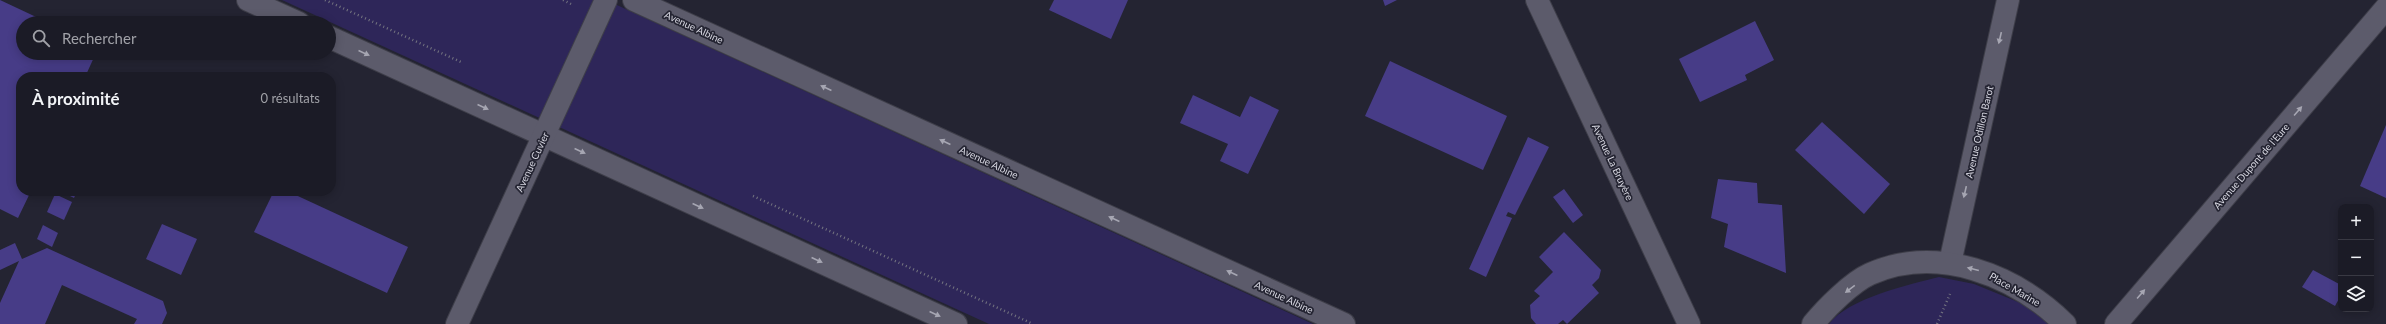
<!DOCTYPE html>
<html lang="fr">
<head>
<meta charset="utf-8">
<style>
  body { margin:0; font-family:Lato,sans-serif; background:#282832; color:#f1f3f6 }
  .controls { position:absolute; right:12px; bottom:12px; display:grid; overflow:hidden; border-radius:8px; box-shadow:0 2px 10px #0003 }
  .controls button { width:36px; height:36px; display:grid; place-items:center; padding:0; border:0; border-bottom:1px solid #393943; background:#1b1b26; color:#f1f3f6; font:20px sans-serif }
  .list { margin:0; padding:0; list-style:none }
  h2 { display:flex; justify-content:space-between; align-items:center; height:52px; margin:0; padding:0 16px; font-size:17px }
  h2 small { font-size:13px; font-weight:400; color:#a0a1a7 }
  .icon { flex:none; width:22px; height:22px; fill:none; stroke:currentColor; stroke-width:2; stroke-linecap:round; stroke-linejoin:round }
  .map { position:relative; flex:none; width:2386px; height:324px; overflow:hidden }
  .search { position:absolute; background:#1b1b26; box-shadow:0 2px 10px #0003; left:16px; top:16px; width:320px; height:44px; display:flex; align-items:center; gap:10px; box-sizing:border-box; padding:0 14px; border-radius:22px; color:#a0a1a7; font-size:15px }
  .panel { position:absolute; background:#1b1b26; box-shadow:0 2px 10px #0003; left:16px; top:72px; width:320px; height:124px; border-radius:16px }
  .map>svg:first-child { display:block }
  .green { fill:#2e2659 }
  .building { fill:#473c87 }
  .lines { fill:none; stroke-linecap:round; stroke-linejoin:round }
  .minor-casing { stroke:#3e3e49; stroke-width:24 }
  .path { stroke:#757581; stroke-width:2.5; stroke-dasharray:1 3; stroke-linecap:butt }
  .minor { stroke:#5c5b6b; stroke-width:22 }
  .oneway { fill:#a6a6b2 }
  .labels { text-anchor:middle; stroke-width:3.5; stroke-linejoin:round; paint-order:stroke }
  .street-label { font-size:10px; fill:#d8d8e2; stroke:#242432 }
</style>
</head>
<body>
<div class="map">
<svg width="2386" height="324" viewBox="0 0 2386 324">
  <rect width="100%" height="100%" fill="#242432"/>
  <g class="green">
    <path d="M 282,0 L 606,0 L 1313,324 L 989,324 Z"/>
    <path d="M 1939,277 L 1974,284 L 2023,304 L 2049,324 L 1829,324 C 1849,298 1908,285 1939,277 Z"/>
  </g>
  <g class="building">
    <path d="M 0,0 L 49,23 L 23,23 L 23,53 L 96,53 L 85,77 L 21,77 L 21,191 L 31,191 L 18,218 L 0,209 Z"/>
    <path d="M 1054,0 L 1128,0 L 1111,39 L 1049,10 Z"/>
    <path d="M 1383,0 L 1397,0 L 1385,6 Z"/>
    <path d="M 1755,21 L 1774,60 L 1745,75 L 1747,80 L 1700,102 L 1679,59 Z"/>
    <path d="M 1390,61 L 1507,116 L 1483,170 L 1365,116 Z"/>
    <path d="M 1193,95 L 1240,117 L 1250,96 L 1279,110 L 1248,174 L 1220,161 L 1228,144 L 1180,123 Z"/>
    <path d="M 1822,122 L 1890,184 L 1864,214 L 1795,150 Z"/>
    <path d="M 2386,125 L 2386,198 L 2360,186 Z"/>
    <path d="M 1528,137 L 1549,147 L 1515,215 L 1508,212 L 1506,216 L 1512,218 L 1486,277 L 1469,269 Z"/>
    <path d="M 1718,179 L 1757,183 L 1758,203 L 1782,205 L 1786,273 L 1724,247 L 1728,224 L 1711,218 Z"/>
    <path d="M 1564,189 L 1583,215 L 1573,223 L 1553,197 Z"/>
    <path d="M 60,191 L 77,191 L 74,198 Z"/>
    <path d="M 274,191 L 287,191 L 408,247 L 387,293 L 254,232 Z"/>
    <path d="M 55,194 L 72,202 L 64,220 L 47,212 Z"/>
    <path d="M 162,224 L 197,239 L 181,275 L 146,259 Z"/>
    <path d="M 43,225 L 58,233 L 52,247 L 37,239 Z"/>
    <path d="M 1564,232 L 1601,270 L 1599,278 L 1592,285 L 1599,293 L 1567,324 L 1563,320 L 1558,324 L 1536,324 L 1531,318 L 1530,305 L 1540,296 L 1534,291 L 1553,272 L 1539,257 Z"/>
    <path d="M 15,243 L 22,259 L 47,248 L 163,301 L 167,313 L 162,324 L 134,324 L 137,319 L 62,285 L 45,324 L 0,324 L 0,303 L 19,261 L 0,270 L 0,250 Z"/>
    <path d="M 2313,270 L 2341,285 L 2341,295 L 2335,306 L 2302,287 Z"/>
  </g>
  <g class="lines">
    <g class="minor-casing">
      <g id="minor">
        <path d="M 248,0 L 299,23"/>
        <path d="M 634,0 L 1344,324"/>
        <path d="M 1537,0 L 1689,324"/>
        <path d="M 329,37 L 956,324"/>
        <path d="M 1950,263 L 2008,0"/>
        <path d="M 457,324 L 606,0"/>
        <path d="M 1813,324 C 1826,308 1852,282 1870,274 C 1938,244 2015,275 2065,324"/>
        <path d="M 2116,324 L 2386,8"/>
      </g>
    </g>
    <g class="path">
      <path d="M 325,0 L 461,62"/>
      <path d="M 563,0 L 571,4"/>
      <path d="M 753,196 L 1033,324"/>
      <path d="M 1937,324 L 1950,294"/>
    </g>
    <use href="#minor" class="minor"/>
  </g>
  <defs><path id="oneway-solid" d="M-6-.8H1V-3.2L6.5 0L1 3.2V.8H-6Z"/></defs>
  <g class="oneway">
    <use href="#oneway-solid" transform="translate(2000 38) rotate(103)"/>
    <use href="#oneway-solid" transform="translate(364 53) rotate(24)"/>
    <use href="#oneway-solid" transform="translate(826 88) rotate(-155)"/>
    <use href="#oneway-solid" transform="translate(483 107) rotate(24)"/>
    <use href="#oneway-solid" transform="translate(2298 111) rotate(-49)"/>
    <use href="#oneway-solid" transform="translate(945 142) rotate(-155)"/>
    <use href="#oneway-solid" transform="translate(580 151) rotate(25)"/>
    <use href="#oneway-solid" transform="translate(1965 192) rotate(103)"/>
    <use href="#oneway-solid" transform="translate(698 206) rotate(25)"/>
    <use href="#oneway-solid" transform="translate(1114 219) rotate(-155)"/>
    <use href="#oneway-solid" transform="translate(817 260) rotate(25)"/>
    <use href="#oneway-solid" transform="translate(1973 269) rotate(-166)"/>
    <use href="#oneway-solid" transform="translate(1232 273) rotate(-155)"/>
    <use href="#oneway-solid" transform="translate(1850 289) rotate(143)"/>
    <use href="#oneway-solid" transform="translate(2141 294) rotate(-49)"/>
    <use href="#oneway-solid" transform="translate(935 314) rotate(25)"/>
  </g>
  <g class="labels">
    <g class="street-label">
      <text transform="translate(694 27) rotate(25)" y="4">Avenue Albine</text>
      <text transform="translate(1979 132) rotate(-77)" y="4">Avenue Odillon Barot</text>
      <text transform="translate(532 162) rotate(-65)" y="4">Avenue Cuvier</text>
      <text transform="translate(989 162) rotate(25)" y="4">Avenue Albine</text>
      <text transform="translate(1613 162) rotate(65)" y="4">Avenue La Bruyère</text>
      <text transform="translate(2251 166) rotate(-49)" y="4">Avenue Dupont de l'Eure</text>
      <text transform="translate(2015 289) rotate(30)" y="4">Place Marine</text>
      <text transform="translate(1284 297) rotate(25)" y="4">Avenue Albine</text>
    </g>
  </g>
</svg>
<div class="controls">
<button>+</button>
<button>−</button>
<button><svg class="icon" aria-label="layers" viewBox="0 0 24 24"><path d="M12 4l9 5-9 5-9-5zM3 14l9 5 9-5"/></svg></button>
</div>
<div class="search"><svg class="icon" aria-label="search" viewBox="0 0 24 24"><circle cx="10" cy="10" r="6"/><path d="M15 15l6 6"/></svg>Rechercher</div>
<section class="panel">
<h2>À proximité<small>0 résultats</small></h2>
<ul class="list">
</ul>
</section>
</div>
</body>
</html>
